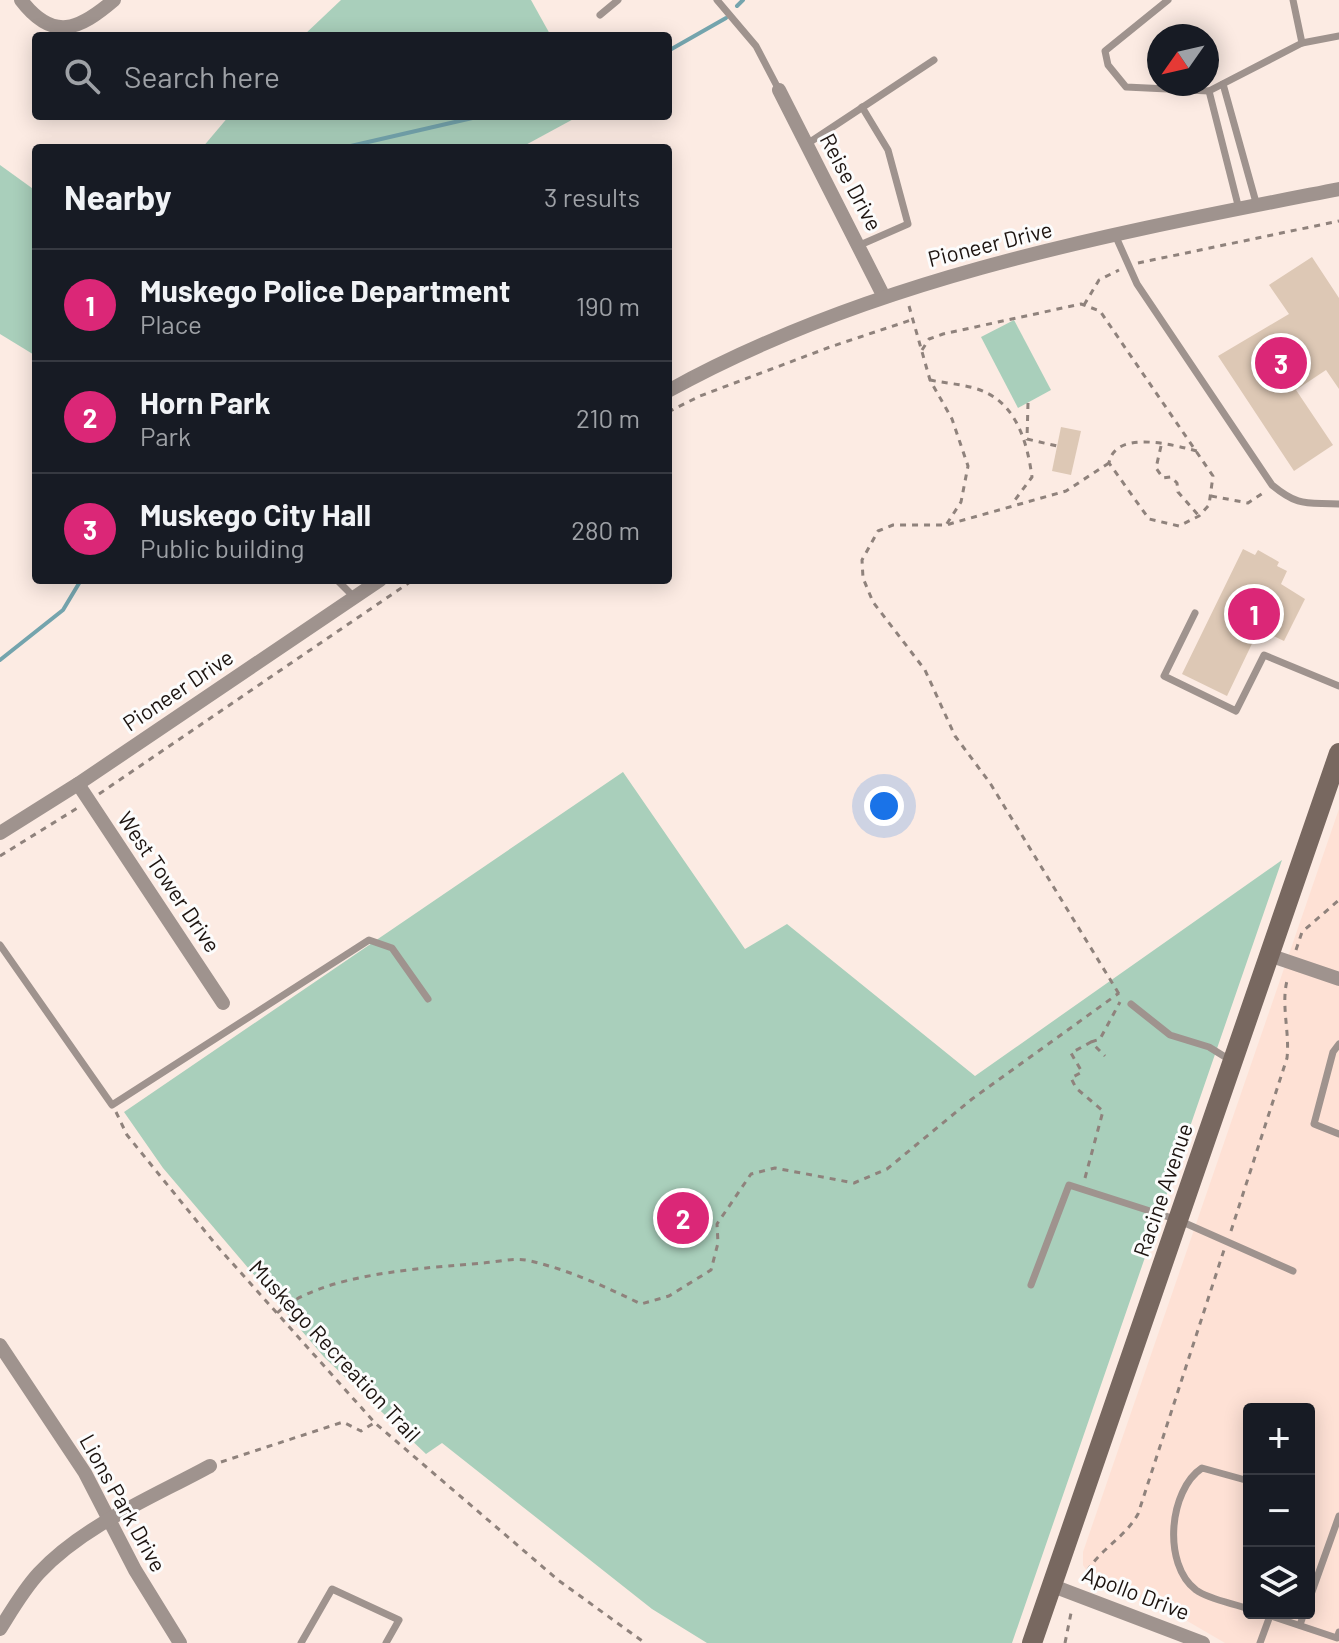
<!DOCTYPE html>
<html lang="en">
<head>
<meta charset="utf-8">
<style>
  body { margin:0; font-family:Barlow,sans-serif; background:#20242c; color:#f1f3f6 }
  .controls { position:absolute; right:24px; bottom:24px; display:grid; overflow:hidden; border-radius:8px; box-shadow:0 4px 20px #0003 }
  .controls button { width:72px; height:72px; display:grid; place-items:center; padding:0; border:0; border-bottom:2px solid #363941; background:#171b24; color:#f1f3f6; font:40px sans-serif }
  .compass { position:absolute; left:1147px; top:24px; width:72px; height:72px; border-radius:50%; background:#171b24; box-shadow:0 4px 20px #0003; rotate:236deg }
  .you { position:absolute; left:884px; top:806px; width:28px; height:28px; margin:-20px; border:6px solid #fff; border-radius:50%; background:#1a73e8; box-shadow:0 0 0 12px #1a73e833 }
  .badge { display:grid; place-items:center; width:52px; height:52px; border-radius:50%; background:#db2777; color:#fff; font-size:26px; font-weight:700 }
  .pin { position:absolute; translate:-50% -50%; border:4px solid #fff; box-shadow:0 2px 8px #0006 }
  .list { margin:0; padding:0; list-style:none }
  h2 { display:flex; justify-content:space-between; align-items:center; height:104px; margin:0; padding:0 32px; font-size:34px }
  h2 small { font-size:26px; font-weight:400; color:#9ea1a6 }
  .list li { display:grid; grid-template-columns:52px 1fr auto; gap:24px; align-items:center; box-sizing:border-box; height:112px; padding:0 32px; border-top:2px solid #363941 }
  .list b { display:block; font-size:30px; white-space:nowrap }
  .list p { margin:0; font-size:26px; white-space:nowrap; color:#9ea1a6 }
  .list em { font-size:26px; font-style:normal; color:#9ea1a6 }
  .icon { flex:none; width:44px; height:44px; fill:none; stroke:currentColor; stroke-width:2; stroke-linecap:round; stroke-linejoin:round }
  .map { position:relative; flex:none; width:1339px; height:1643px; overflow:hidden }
  .search { position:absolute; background:#171b24; box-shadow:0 4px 20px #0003; left:32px; top:32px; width:640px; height:88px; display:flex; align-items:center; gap:20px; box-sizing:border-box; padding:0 28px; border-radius:8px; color:#9ea1a6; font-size:30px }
  .panel { position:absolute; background:#171b24; box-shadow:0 4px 20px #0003; left:32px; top:144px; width:640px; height:440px; border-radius:8px }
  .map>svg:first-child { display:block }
  .built { fill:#fee1d5; fill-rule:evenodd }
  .green { fill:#a9cfbb }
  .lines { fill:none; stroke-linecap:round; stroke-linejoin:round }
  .stream { stroke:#74a4ad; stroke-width:4 }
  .building { fill:#ddc8b5 }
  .path { stroke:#8f827c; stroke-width:3; stroke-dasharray:6 6; stroke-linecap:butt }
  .service { stroke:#9f938e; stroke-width:7 }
  .minor { stroke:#9f938e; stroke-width:14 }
  .secondary { stroke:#786860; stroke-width:20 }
  .labels { text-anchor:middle; stroke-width:6; stroke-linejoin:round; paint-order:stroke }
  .street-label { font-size:22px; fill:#1c130f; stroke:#fcfcfc }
</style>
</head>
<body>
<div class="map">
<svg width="1339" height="1643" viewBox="0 0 1339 1643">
  <rect width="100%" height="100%" fill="#fcebe3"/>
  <path class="built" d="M 1339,809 L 1339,1643 L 1225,1643 L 1177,1615 L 1095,1584 L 1083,1565 L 1083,1552 ZM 1249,1409 L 1309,1409 L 1309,1613 L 1249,1613 Z"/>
  <g class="green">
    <path d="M 341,0 L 531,0 L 551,36 L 303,36 Z"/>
    <path d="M 229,116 L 579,116 L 520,148 L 202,148 Z"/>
    <path d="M 0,165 L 36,191 L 36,356 L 0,334 Z"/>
    <path d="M 1014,320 L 1051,390 L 1018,408 L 981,337 Z"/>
    <path d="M 623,772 L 745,949 L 787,924 L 975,1076 L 1282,860 L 1012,1643 L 707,1643 L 652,1609 L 442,1443 L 426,1454 L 324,1357 L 163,1168 L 124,1112 Z"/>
  </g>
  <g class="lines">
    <g class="stream">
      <path d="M 737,6 L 743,0"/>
      <path d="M 668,51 L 726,18"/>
      <path d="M 342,148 L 481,116"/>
      <path d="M 0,660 L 63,610 L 81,580"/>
    </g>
  </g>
  <g class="building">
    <path d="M 1312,257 L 1339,298 L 1339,389 L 1326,370 L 1296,390 L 1333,445 L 1294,471 L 1218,356 L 1289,314 L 1269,285 Z"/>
    <path d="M 1061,427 L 1081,431 L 1071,475 L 1052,471 Z"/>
    <path d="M 1243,549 L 1255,555 L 1258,550 L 1279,562 L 1277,566 L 1287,571 L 1281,584 L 1305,599 L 1284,641 L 1259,629 L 1227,696 L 1182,674 Z"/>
  </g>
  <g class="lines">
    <g class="path">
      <path d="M 1138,263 L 1339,221"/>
      <path d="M 1084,305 L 1099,280 L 1119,270"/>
      <path d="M 909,306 L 930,380 L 952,419 L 968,466 L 961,502 L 946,525"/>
      <path d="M 922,350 L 929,339 L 943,334 L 1081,304 L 1100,311 L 1213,476 L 1209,505 L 1199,516 L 1179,526 L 1149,519 L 1109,463 C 1115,429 1174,445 1197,451"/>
      <path d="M 930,380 C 944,383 960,384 974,388 C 1015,399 1027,440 1032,477 L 1012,504"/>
      <path d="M 1028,403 L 1027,439 L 1057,446"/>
      <path d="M 668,412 L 700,396 L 830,347 L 914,319"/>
      <path d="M 1161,446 L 1156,468 L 1163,478 L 1171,477 L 1177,483 L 1178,492 L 1199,516"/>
      <path d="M 1109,463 L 1066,491 L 946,525 L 893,525 L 878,531 L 862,560 L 863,578 L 873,602 L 925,670 L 955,736 L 990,783 L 1119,994"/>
      <path d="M 1211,496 L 1248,503 L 1263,493"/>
      <path d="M 99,794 L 413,580"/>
      <path d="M 0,856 L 79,807"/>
      <path d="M 1296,950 L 1302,932 L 1339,900"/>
      <path d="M 1091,1042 L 1100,1039 L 1120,1002"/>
      <path d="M 116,1112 L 127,1135 L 217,1246 L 375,1423 L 558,1580 L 645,1643"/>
      <path d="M 1085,1178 L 1103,1111 L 1076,1088 L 1071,1078 L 1082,1072 L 1071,1053 L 1091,1042 L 1105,1056"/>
      <path d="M 1231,1231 L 1287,1058 C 1290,1031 1280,1003 1288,977"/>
      <path d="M 277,1313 C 320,1273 426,1268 483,1263 C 497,1262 513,1258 526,1260 C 567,1269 604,1286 641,1304 L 669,1296 L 711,1270 L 718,1243 L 717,1224 L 751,1174 L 775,1168 L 854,1183 L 887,1169 L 972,1099 L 1119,993"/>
      <path d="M 221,1462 L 343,1422 L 361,1431 L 374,1423"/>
      <path d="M 1082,1582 C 1093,1552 1123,1541 1138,1514 L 1224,1250"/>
      <path d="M 1065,1643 L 1072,1608"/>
    </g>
    <g class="service">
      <path d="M 717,0 L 756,46 L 779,90"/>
      <path d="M 1168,0 L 1105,51 L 1108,65 L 1126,87 L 1209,91 L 1302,43 L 1339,36"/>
      <path d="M 1293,0 L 1302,43"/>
      <path d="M 600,15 L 618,0"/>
      <path d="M 1223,84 L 1257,206"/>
      <path d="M 1209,91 L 1239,209"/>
      <path d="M 807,144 L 934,60"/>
      <path d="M 1116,237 L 1137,284 L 1272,485 C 1300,508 1307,502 1339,504"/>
      <path d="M 860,245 L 908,224 L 888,150 L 862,107"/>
      <path d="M 337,580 L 354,597"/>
      <path d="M 1195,613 L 1164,676 L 1236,711 L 1264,655 L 1339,686"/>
      <path d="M 0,945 L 112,1105 L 369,940 L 392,948 L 428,999"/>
      <path d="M 1131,1004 L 1170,1035 L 1209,1047 L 1230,1060"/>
      <path d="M 1339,1044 L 1333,1052 L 1314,1124 L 1339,1134"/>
      <path d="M 1031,1285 L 1069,1185 L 1178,1220 L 1293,1271"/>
      <path d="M 1249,1481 L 1202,1468 C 1169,1490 1162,1564 1196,1590 C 1210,1600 1233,1603 1249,1609"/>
      <path d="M 1309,1600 L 1339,1516"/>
      <path d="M 1262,1613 L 1337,1638 L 1339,1632"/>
      <path d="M 1300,1625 L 1304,1613"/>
      <path d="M 301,1643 L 332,1589 L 399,1620 L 386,1643"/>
      <path d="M 1260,1643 L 1271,1613"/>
    </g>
    <g class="minor">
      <path d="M 21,0 C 53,42 79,30 114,0"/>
      <path d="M 779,90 L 883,295"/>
      <path d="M 668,391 C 874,277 1110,234 1339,189"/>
      <path d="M 78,784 L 223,1003"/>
      <path d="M 0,833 L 78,784 L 380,580"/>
      <path d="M 1269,955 L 1339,979"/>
      <path d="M 0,1345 L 85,1473 L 135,1570 L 180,1643"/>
      <path d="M 1053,1586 L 1203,1643"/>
      <path d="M 0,1629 C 12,1610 24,1589 39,1573 C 84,1525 153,1497 210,1466"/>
    </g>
    <path class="secondary" d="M 1032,1643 L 1339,753"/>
  </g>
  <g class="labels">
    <g class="street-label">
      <text transform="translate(851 182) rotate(62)" y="8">Reise Drive</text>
      <text transform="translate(990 244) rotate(-14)" y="8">Pioneer Drive</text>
      <text transform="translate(178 690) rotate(-34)" y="8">Pioneer Drive</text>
      <text transform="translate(169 882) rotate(56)" y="8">West Tower Drive</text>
      <text transform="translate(1163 1190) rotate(-71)" y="8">Racine Avenue</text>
      <text transform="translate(335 1351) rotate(47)" y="8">Muskego Recreation Trail</text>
      <text transform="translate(123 1503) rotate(61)" y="8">Lions Park Drive</text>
      <text transform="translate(1136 1593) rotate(21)" y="8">Apollo Drive</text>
    </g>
  </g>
</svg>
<div class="controls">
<button>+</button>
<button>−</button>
<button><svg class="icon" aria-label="layers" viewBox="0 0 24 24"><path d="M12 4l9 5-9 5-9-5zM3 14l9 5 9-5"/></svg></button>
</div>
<svg class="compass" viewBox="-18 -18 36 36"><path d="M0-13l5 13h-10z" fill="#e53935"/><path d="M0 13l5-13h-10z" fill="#9ea1a6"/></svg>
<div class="you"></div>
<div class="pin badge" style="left:1254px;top:614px">1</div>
<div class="pin badge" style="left:683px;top:1218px">2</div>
<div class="pin badge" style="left:1281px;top:363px">3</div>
<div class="search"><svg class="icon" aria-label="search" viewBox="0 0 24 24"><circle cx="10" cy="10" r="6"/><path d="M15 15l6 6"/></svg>Search here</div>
<section class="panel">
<h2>Nearby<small>3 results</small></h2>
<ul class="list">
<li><span class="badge">1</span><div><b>Muskego Police Department</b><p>Place</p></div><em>190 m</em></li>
<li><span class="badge">2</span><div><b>Horn Park</b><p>Park</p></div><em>210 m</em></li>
<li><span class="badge">3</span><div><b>Muskego City Hall</b><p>Public building</p></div><em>280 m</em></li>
</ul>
</section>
</div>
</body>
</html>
